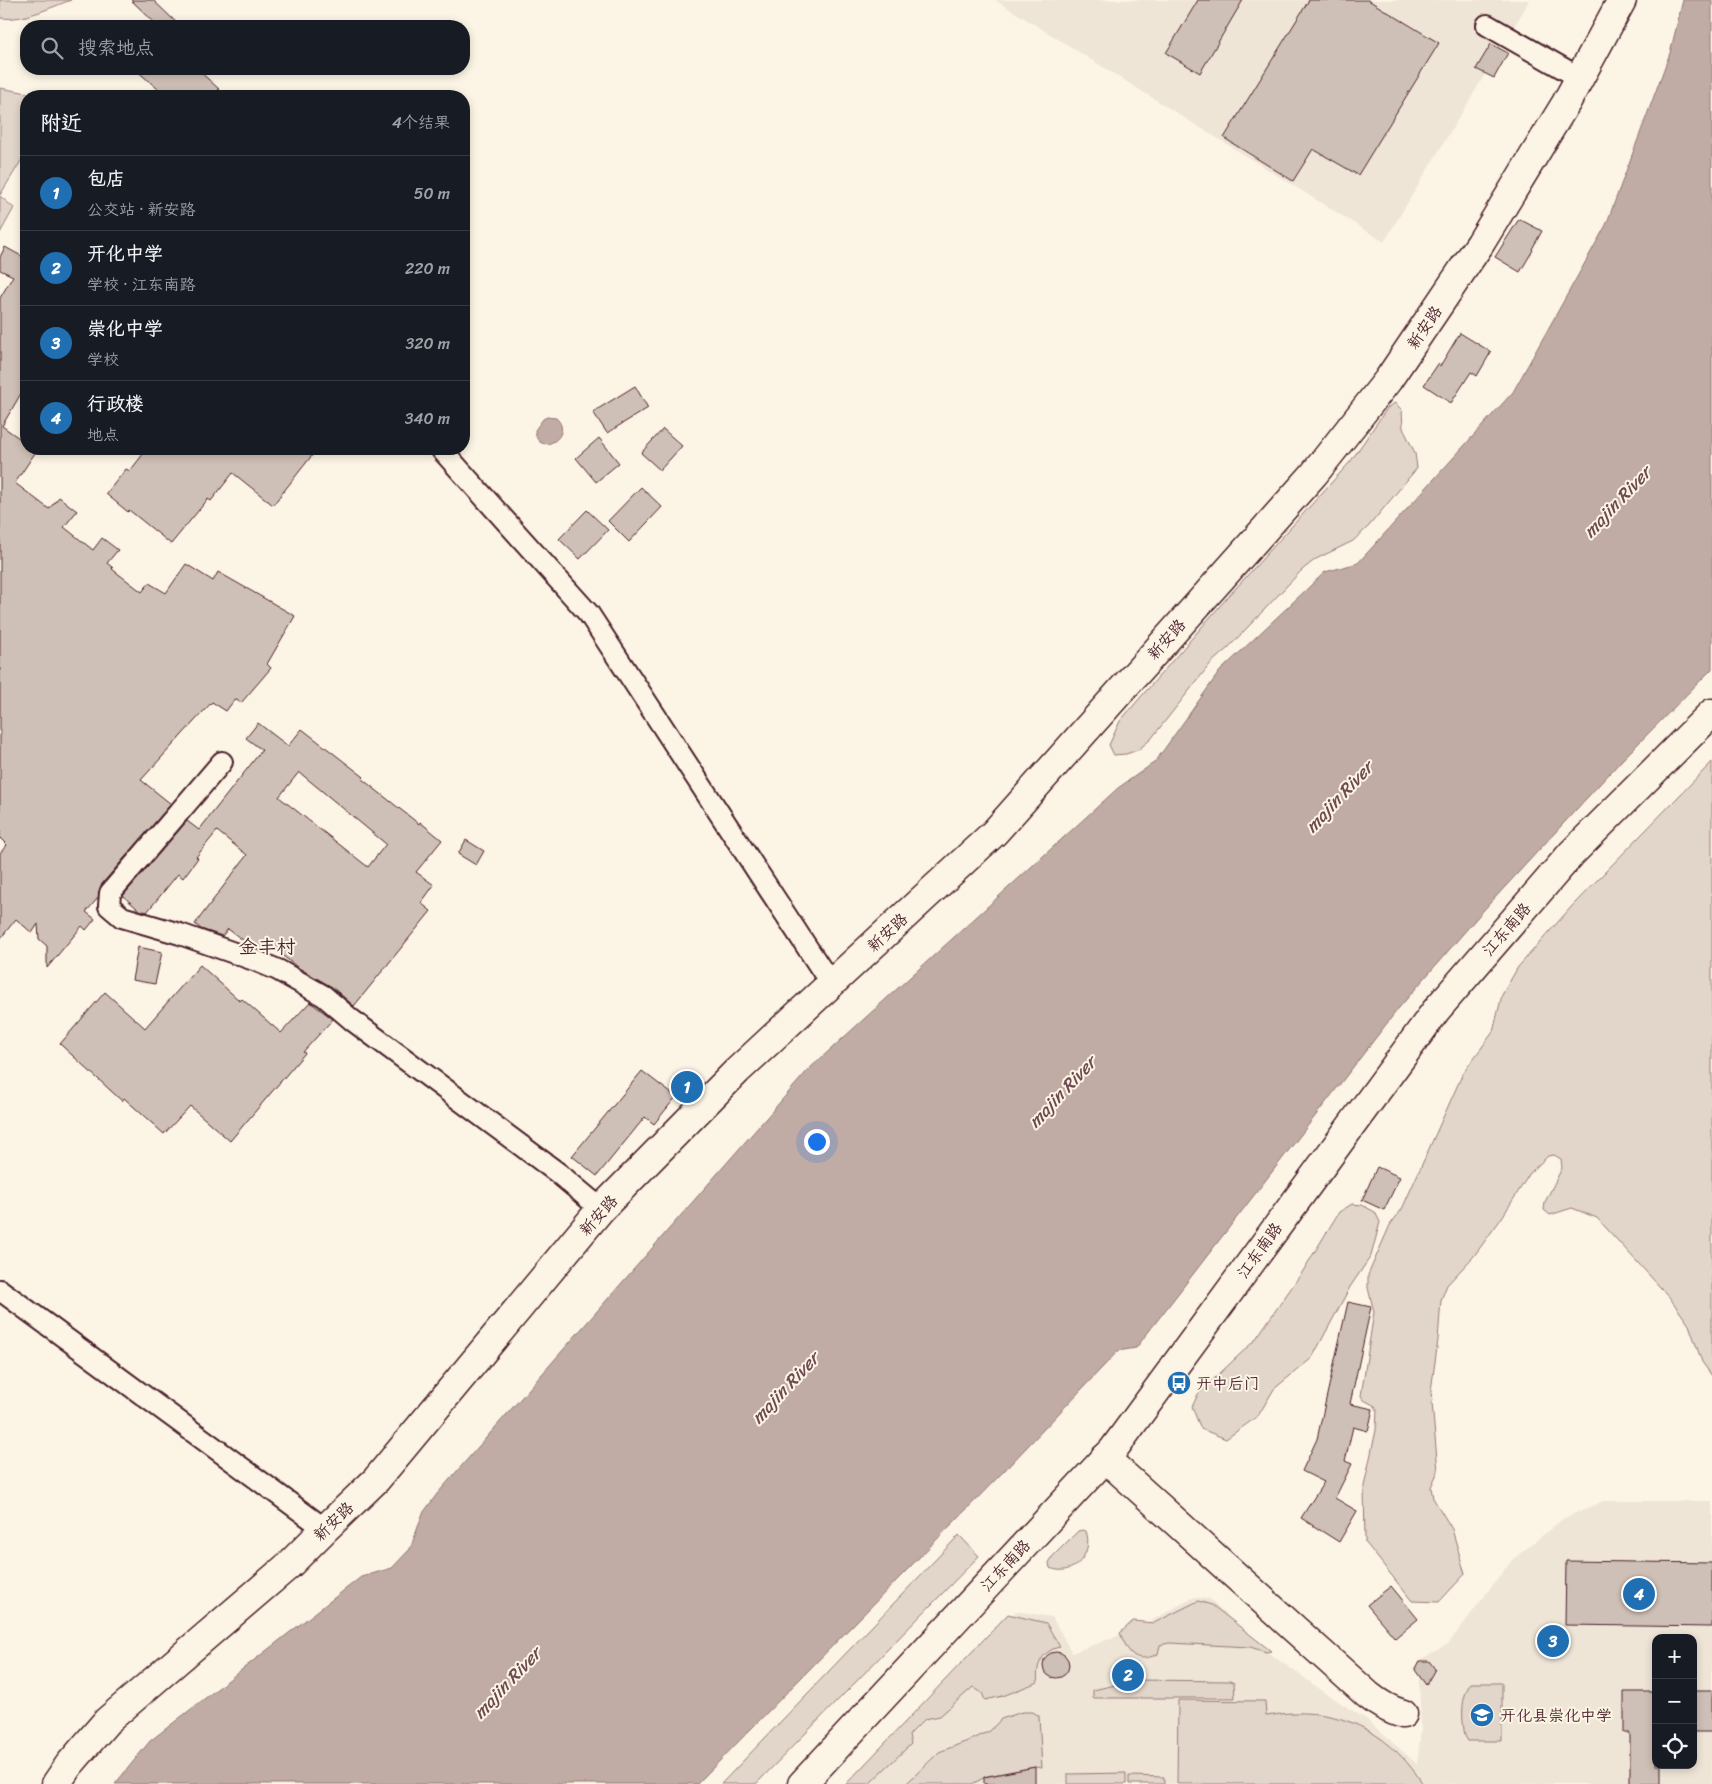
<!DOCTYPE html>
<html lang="zh">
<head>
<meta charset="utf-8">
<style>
  body { margin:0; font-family:Sriracha,"LXGW WenKai TC",sans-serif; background:#242831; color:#f1f3f6 }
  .controls { position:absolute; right:15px; bottom:15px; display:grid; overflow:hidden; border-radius:10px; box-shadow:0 2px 8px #0003 }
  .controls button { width:45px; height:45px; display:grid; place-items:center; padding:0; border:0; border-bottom:1px solid #363941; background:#171b24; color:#f1f3f6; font:25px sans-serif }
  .you { position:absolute; left:816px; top:1141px; width:18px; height:18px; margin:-12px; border:4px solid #fff; border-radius:50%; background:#1a73e8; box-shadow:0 0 0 8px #1a73e833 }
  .badge { display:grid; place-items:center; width:32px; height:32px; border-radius:50%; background:#1f6fb2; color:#fff; font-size:16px; font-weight:700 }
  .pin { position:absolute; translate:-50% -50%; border:2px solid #fff; box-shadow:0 1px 5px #0006 }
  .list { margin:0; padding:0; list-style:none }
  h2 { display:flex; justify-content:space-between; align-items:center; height:65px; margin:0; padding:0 20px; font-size:21px }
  h2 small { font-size:16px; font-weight:400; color:#9ea1a6 }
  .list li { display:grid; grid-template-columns:32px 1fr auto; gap:15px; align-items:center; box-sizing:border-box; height:75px; padding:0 20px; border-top:1px solid #363941 }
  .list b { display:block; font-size:19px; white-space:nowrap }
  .list p { margin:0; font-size:16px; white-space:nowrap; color:#9ea1a6 }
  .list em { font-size:16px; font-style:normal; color:#9ea1a6 }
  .icon { flex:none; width:28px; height:28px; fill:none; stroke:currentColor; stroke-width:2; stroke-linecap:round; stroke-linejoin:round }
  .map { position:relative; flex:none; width:1712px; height:1784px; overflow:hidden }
  .search { position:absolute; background:#171b24; box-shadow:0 2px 8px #0003; left:20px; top:20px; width:450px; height:55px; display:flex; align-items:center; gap:12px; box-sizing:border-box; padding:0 18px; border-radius:20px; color:#9ea1a6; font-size:19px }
  .panel { position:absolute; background:#171b24; box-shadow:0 2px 8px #0003; left:20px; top:90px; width:450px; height:365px; border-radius:20px }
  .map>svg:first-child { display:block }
  .built { fill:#eee5d7; fill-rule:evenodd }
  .green { fill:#e2d5ca; stroke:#967a7a }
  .water { fill:#c0aca5; stroke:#917474 }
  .building { fill:#cfc0b7; stroke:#4a1f2b; fill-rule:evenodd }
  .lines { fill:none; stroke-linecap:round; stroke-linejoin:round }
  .street-casing { stroke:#4a1f2b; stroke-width:24 }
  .secondary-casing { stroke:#4a1f2b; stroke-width:31 }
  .street { stroke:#fcf5e5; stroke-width:20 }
  .secondary { stroke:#fcf5e5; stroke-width:28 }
  .labels { text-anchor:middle; stroke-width:4; stroke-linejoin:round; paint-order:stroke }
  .street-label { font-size:16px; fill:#4a1f2b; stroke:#fcf5e5 }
  .poi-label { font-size:16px; fill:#4a1f2b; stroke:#fcf5e5; text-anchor:start }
  .water-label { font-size:18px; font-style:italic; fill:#6d4950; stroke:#fcf5e5 }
  .quarter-label { font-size:19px; fill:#4a1f2b; stroke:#fcf5e5 }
</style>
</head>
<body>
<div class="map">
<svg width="1712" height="1784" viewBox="0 0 1712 1784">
  <rect width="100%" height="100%" fill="#fcf5e5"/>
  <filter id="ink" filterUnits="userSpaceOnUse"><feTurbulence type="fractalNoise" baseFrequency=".02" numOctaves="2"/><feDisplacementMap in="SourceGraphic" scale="10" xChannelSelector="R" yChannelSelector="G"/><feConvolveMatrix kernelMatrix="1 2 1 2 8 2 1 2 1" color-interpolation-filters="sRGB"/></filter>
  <g filter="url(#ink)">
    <g class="built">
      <path d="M 995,0 L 1529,0 L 1524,10 L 1384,242 Z"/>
      <path d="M 1603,1501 L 1712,1501 L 1712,1784 L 851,1784 L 1016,1611 L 1052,1617 L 1072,1653 L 1138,1628 L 1194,1597 L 1210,1599 L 1259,1646 L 1330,1696 L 1366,1719 L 1417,1764 L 1421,1729 L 1418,1661 L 1448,1644 L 1512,1560 L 1564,1518 ZM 1656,1638 L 1693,1638 L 1693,1765 L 1656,1765 Z"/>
    </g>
    <g class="green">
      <path d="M 0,0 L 71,0 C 49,8 24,21 0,18 Z"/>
      <path d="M 0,88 L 28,93 L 30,96 L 26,96 L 26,153 L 0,195 Z"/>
      <path d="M 0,196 L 14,208 L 0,233 Z"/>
      <path d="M 1395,403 L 1402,410 L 1403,428 L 1415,453 L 1417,468 L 1369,526 L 1353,541 L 1316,559 L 1302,570 L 1228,648 L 1211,663 L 1151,739 L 1138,750 L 1126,754 L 1114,755 L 1109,745 L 1120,721 L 1226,599 L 1350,462 L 1388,407 Z"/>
      <path d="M 1712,762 L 1712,1376 L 1702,1362 L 1689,1325 L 1670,1298 L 1597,1218 L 1572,1208 L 1550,1215 L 1544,1210 L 1545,1202 L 1562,1168 L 1561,1159 L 1554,1155 L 1548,1156 L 1530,1173 L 1501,1219 L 1474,1256 L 1447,1285 L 1441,1300 L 1438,1340 L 1431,1391 L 1438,1471 L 1431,1487 L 1433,1498 L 1452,1529 L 1465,1574 L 1439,1602 L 1412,1601 L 1365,1542 L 1364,1486 L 1376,1430 L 1377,1410 L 1375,1406 L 1364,1400 L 1361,1396 L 1374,1312 L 1368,1288 L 1368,1275 L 1390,1225 L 1402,1209 L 1463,1073 L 1493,1032 L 1502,995 L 1518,967 L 1573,905 Z"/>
      <path d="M 1352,1204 L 1362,1205 L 1375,1212 L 1380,1222 L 1371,1256 L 1350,1287 L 1312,1358 L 1274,1389 L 1258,1416 L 1226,1439 L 1201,1429 L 1192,1407 L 1198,1394 L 1255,1340 L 1303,1271 L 1339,1212 Z"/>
      <path d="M 1082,1530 L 1086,1531 C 1094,1553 1074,1578 1050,1568 L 1049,1563 L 1052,1557 L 1078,1531 Z"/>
      <path d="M 959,1535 L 979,1556 L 756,1784 L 721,1784 Z"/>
      <path d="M 1198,1601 L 1212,1605 L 1271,1651 L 1266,1652 L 1250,1647 L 1169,1643 L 1160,1645 L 1158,1654 C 1134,1665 1128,1652 1120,1633 L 1133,1621 L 1154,1623 Z"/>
      <path d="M 1008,1614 L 1046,1623 L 1060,1647 C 1043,1650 1035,1665 1038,1682 L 1003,1696 L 985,1700 L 982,1693 L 973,1687 L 940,1716 L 925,1719 L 909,1735 L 911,1744 L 869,1784 L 846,1784 Z"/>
      <path d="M 1138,1680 L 1230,1681 L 1234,1683 L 1235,1698 L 1093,1698 L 1093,1690 Z"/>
      <path d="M 1471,1683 L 1502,1683 L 1502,1741 L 1468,1741 L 1465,1736 C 1462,1719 1460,1698 1471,1683 Z"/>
      <path d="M 1178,1700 L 1265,1701 L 1266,1716 C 1275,1715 1284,1713 1293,1713 C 1349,1711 1393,1737 1423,1784 L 1177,1784 Z"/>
      <path d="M 1022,1712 L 1033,1712 L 1039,1716 L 1042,1768 L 1035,1767 L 987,1776 L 972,1784 L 906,1784 L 939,1752 L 973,1739 L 990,1731 L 1001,1719 Z"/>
      <path d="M 1126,1773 L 1126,1784 L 1068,1784 L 1068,1774 Z"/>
      <path d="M 1129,1776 L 1164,1777 L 1164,1784 L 1129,1784 Z"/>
    </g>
    <g class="water">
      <path d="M 1683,0 L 1712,0 L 1712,669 L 1621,761 L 1481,913 L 1398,1009 L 1136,1348 L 1118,1351 L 1006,1469 L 697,1784 L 115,1784 L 150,1741 L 361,1577 L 392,1568 L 410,1549 L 423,1513 L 437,1494 L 809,1069 L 1118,788 L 1155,762 L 1220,671 L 1325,572 L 1358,563 L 1513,392 L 1606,225 L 1670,53 Z"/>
      <path d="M 547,417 L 556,418 C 576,436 536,459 535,430 L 543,419 Z"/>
    </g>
    <g class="building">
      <path d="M 131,0 L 153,0 L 180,26 L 158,26 Z"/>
      <path d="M 1198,0 L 1243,0 L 1200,73 L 1166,53 Z"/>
      <path d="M 1309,0 L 1368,0 L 1439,43 L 1358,175 L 1313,149 L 1293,181 L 1224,138 Z"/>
      <path d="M 1491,44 L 1508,53 L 1494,78 L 1476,69 Z"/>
      <path d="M 135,69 L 197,69 L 219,89 L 212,96 L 166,96 Z"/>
      <path d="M 1519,219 L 1542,231 L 1532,249 L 1533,250 L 1520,272 L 1495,257 Z"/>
      <path d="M 5,247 L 25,258 L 26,255 L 26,385 L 2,426 L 26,443 L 26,449 L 34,449 L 37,450 L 15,483 L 49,509 L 59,497 L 77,511 L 64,527 L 93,550 L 102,538 L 118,550 L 107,563 L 113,568 L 112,569 L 142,592 L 149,583 L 166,593 L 186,564 L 213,581 L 218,572 L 295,616 L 267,664 L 271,668 L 241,703 L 235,699 L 226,711 L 212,702 L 141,780 L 171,804 L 101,885 L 98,898 L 86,912 L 95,919 L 86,930 L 82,926 L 47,968 L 47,946 L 39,939 L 38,924 L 32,933 L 16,919 L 0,939 L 0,853 L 7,845 L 0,838 L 0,298 L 13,276 L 0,270 L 0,257 Z"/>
      <path d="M 1460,333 L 1491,352 L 1477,376 L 1471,372 L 1451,403 L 1424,385 L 1438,364 L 1440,366 Z"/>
      <path d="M 635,386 L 648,408 L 607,433 L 593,412 Z"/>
      <path d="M 663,429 L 682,446 L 660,470 L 641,453 Z"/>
      <path d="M 599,438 L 619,463 L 596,482 L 576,458 Z"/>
      <path d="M 147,449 L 317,449 L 273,505 L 233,473 L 211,501 L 208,499 L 171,544 L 129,510 L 128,512 L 106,494 L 126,469 L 130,471 Z"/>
      <path d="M 641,487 L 662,507 L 629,542 L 608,521 Z"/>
      <path d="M 587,510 L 608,530 L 580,559 L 559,539 Z"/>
      <path d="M 258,723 L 288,746 L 302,729 L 364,777 L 362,779 L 419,824 L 420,822 L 442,840 L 416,872 L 434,885 L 421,903 L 431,911 L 354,1006 L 332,987 L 297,967 L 273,948 L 269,954 L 251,946 L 228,929 L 222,936 L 201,929 L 195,924 L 247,855 L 217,831 L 196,857 L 198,858 L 183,878 L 178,874 L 147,912 L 139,910 L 123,896 L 187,821 L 199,830 L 262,750 L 246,738 ZM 299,772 L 386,844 L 368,867 L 279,797 Z"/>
      <path d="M 466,840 L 484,851 L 476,865 L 458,854 Z"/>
      <path d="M 138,947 L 162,952 L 155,984 L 132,980 Z"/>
      <path d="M 200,965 L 240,1001 L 242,999 L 281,1033 L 310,1002 L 333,1019 L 303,1052 L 305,1053 L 230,1141 L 190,1106 L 164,1134 L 124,1098 L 122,1101 L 60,1044 L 105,992 L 145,1028 Z"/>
      <path d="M 642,1071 L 676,1097 L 654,1124 L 645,1117 L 597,1176 L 572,1156 Z"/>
      <path d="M 1377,1167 L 1400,1177 L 1384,1210 L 1362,1200 Z"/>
      <path d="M 1348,1302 L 1371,1307 L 1350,1404 L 1373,1409 L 1368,1431 L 1353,1427 L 1345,1461 L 1352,1464 L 1335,1498 L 1357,1511 L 1339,1542 L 1301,1518 L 1324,1482 L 1302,1471 L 1317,1439 Z"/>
      <path d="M 1566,1561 L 1712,1563 L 1712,1627 L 1565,1625 Z"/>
      <path d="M 1391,1586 L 1418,1619 L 1395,1638 L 1367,1605 Z"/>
      <circle cx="1056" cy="1665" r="13"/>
      <path d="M 1420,1661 L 1429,1661 L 1435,1669 L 1426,1685 L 1415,1670 Z"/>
      <rect x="1693" y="1691" width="19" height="41"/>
      <path d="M 1624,1692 L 1656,1692 L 1656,1765 L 1661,1765 L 1661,1784 L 1630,1784 L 1630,1733 L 1624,1733 Z"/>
      <path d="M 1035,1767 L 1035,1784 L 984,1784 L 984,1777 Z"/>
    </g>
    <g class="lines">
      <g class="street-casing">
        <g id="street">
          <path d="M 1487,25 L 1580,78"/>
          <path d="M 441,449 L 589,614 L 831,984"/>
          <path d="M 222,762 L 110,893 L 109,906 L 122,917 L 180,934 L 254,960 L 278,970 L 324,996 L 352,1020 L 558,1173 L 601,1209"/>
          <path d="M 0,1290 L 325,1529"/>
        </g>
      </g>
      <g class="secondary-casing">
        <g id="secondary">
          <path d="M 1105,1458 L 1368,1695 C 1379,1704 1389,1710 1403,1714"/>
          <path d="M 56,1784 L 69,1765 L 107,1721 L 289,1565 L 325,1529 L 376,1480 L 601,1209 L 737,1071 L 994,833 L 1314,474 L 1388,380 L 1480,244 L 1566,103 L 1622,0"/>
          <path d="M 802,1784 L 1113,1450 L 1437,1009 L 1572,853 L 1712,713"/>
        </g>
      </g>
      <use href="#street" class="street"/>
      <use href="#secondary" class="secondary"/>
    </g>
  </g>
  <defs>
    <g id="bus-disc" transform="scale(1.25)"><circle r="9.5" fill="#1f6fb2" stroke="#fcf5e5"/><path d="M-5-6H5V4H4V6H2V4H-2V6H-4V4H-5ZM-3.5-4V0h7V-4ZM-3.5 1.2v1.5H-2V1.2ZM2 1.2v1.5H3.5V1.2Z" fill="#fff"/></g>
    <g id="school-disc" transform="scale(1.25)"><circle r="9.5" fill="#1f6fb2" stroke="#fcf5e5"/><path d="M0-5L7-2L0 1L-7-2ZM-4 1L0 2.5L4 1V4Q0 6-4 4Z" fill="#fff"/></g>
  </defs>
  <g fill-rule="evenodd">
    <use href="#bus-disc" x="1179" y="1383"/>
    <use href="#school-disc" x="1482" y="1715"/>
  </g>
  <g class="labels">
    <g class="street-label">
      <text transform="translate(1424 327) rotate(-56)" y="6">新安路</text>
      <text transform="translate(1166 639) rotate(-48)" y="6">新安路</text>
      <text transform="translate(1506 929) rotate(-49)" y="6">江东南路</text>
      <text transform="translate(887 932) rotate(-43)" y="6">新安路</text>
      <text transform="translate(598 1215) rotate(-48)" y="6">新安路</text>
      <text transform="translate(1259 1250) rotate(-54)" y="6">江东南路</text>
      <text transform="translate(333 1521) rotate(-44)" y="6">新安路</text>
      <text transform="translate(1005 1565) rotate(-47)" y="6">江东南路</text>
    </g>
    <g class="poi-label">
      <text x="1196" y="1389">开中后门</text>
      <text x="1500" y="1721">开化县崇化中学</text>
    </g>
    <g class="water-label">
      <text transform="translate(1617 502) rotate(-47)" y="6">majin River</text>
      <text transform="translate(1339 797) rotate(-47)" y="6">majin River</text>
      <text transform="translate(1062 1092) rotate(-47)" y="6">majin River</text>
      <text transform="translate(785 1388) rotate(-47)" y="6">majin River</text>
      <text transform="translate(507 1683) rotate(-47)" y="6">majin River</text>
    </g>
    <g class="quarter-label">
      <text x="267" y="953">金丰村</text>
    </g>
  </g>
</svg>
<div class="controls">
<button>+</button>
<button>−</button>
<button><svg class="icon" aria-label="locate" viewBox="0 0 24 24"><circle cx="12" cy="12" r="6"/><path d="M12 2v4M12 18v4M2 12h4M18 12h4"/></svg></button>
</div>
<div class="you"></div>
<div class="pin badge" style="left:687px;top:1087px">1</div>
<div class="pin badge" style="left:1128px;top:1675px">2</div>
<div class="pin badge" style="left:1553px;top:1641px">3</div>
<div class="pin badge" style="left:1639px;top:1594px">4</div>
<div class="search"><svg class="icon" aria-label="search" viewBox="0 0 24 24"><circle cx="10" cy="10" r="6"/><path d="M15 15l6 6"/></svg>搜索地点</div>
<section class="panel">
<h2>附近<small>4个结果</small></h2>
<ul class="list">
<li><span class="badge">1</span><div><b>包店</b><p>公交站 · 新安路</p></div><em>50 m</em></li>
<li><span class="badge">2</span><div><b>开化中学</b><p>学校 · 江东南路</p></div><em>220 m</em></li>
<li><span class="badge">3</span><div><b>崇化中学</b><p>学校</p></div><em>320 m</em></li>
<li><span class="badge">4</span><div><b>行政楼</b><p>地点</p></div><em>340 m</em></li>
</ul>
</section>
</div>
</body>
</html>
